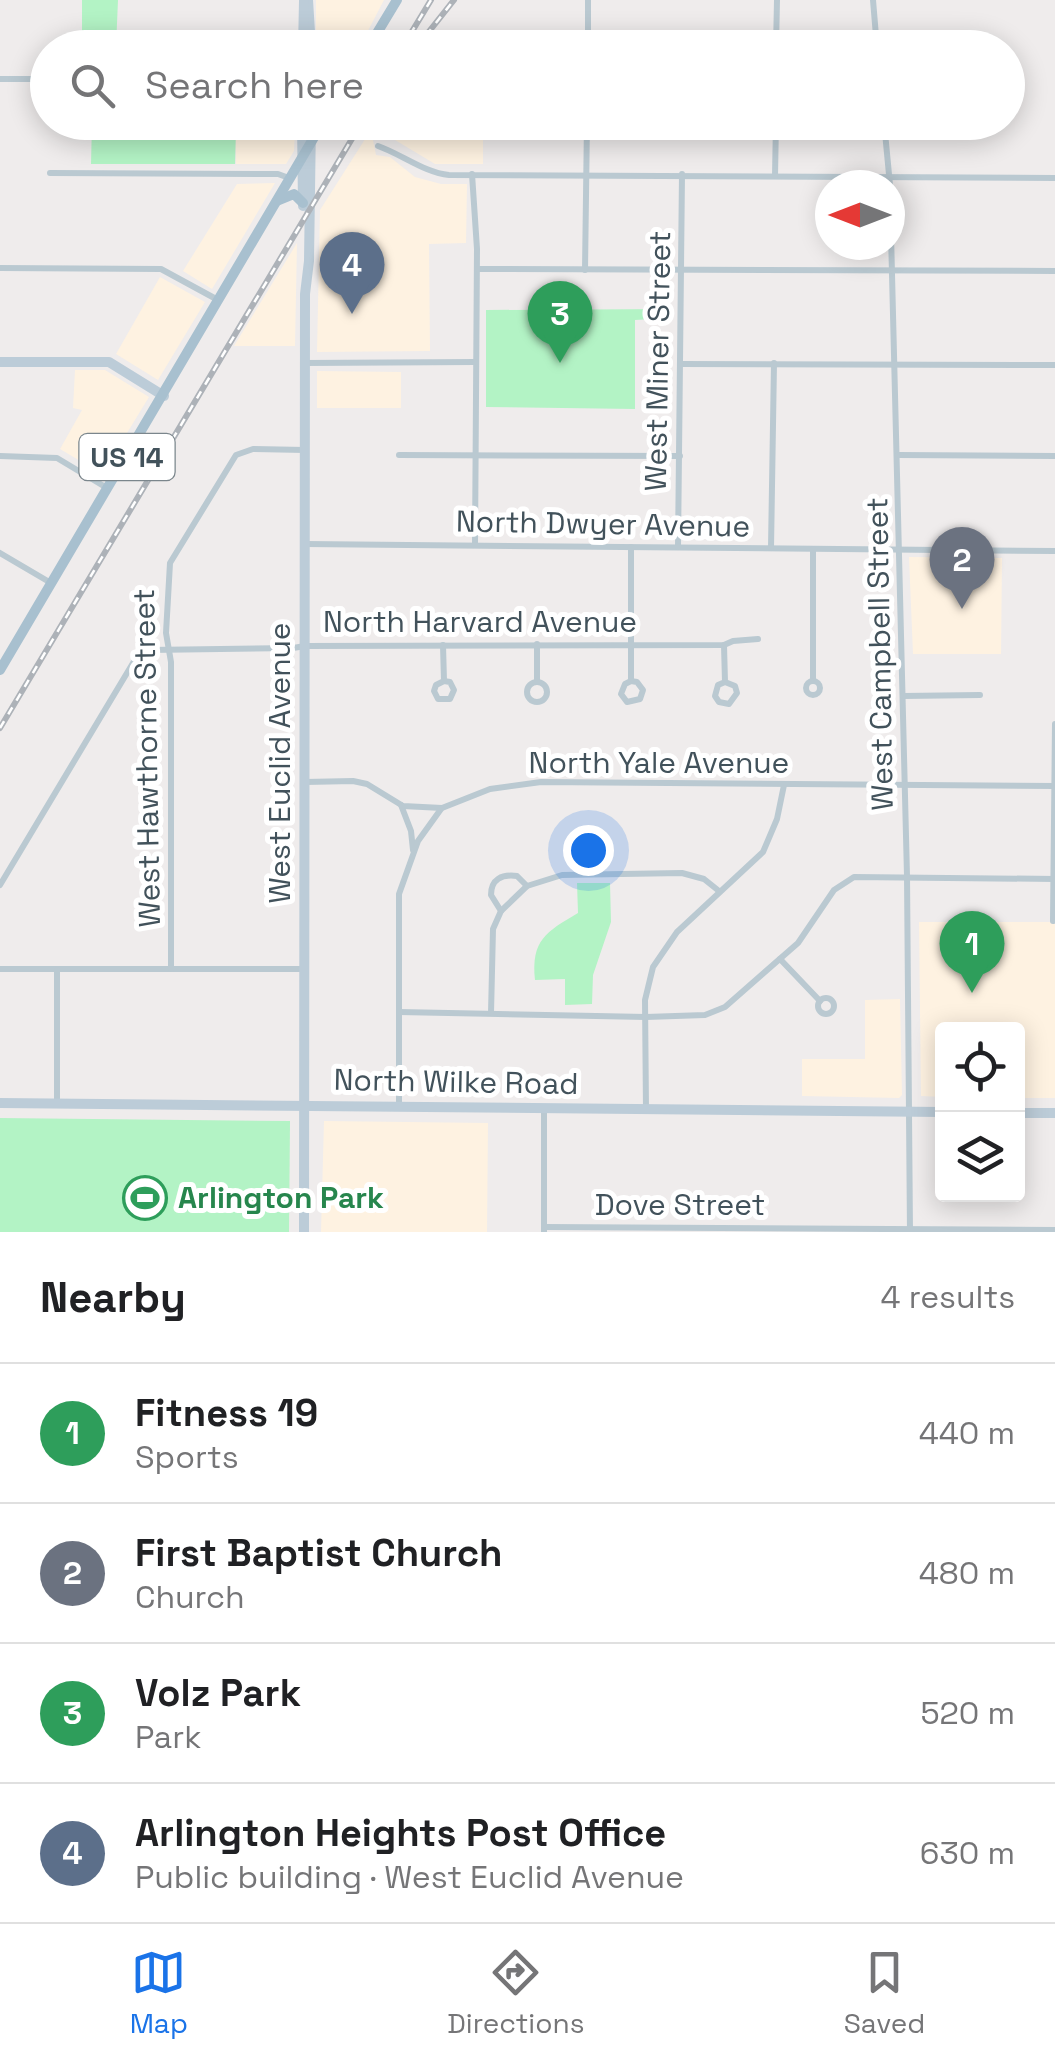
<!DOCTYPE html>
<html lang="en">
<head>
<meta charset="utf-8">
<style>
  body { margin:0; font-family:"Space Grotesk",sans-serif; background:#f6f6f6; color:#202124 }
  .controls { position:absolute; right:30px; bottom:30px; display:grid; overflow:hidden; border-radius:10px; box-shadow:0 5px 25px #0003 }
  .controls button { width:90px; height:90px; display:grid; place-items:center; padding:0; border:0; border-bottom:2px solid #e0e0e0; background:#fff; color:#202124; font:50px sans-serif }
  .compass { position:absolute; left:815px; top:170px; width:90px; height:90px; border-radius:50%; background:#fff; box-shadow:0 5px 25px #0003; rotate:270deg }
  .you { position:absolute; left:588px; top:850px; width:35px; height:35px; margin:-25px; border:8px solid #fff; border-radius:50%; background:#1a73e8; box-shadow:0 0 0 15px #1a73e833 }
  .badge { display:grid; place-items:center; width:65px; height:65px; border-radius:50%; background:#1a73e8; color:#fff; font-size:32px; font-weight:700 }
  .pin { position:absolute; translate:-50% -82px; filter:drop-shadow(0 2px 5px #0008) }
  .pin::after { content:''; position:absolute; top:52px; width:35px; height:30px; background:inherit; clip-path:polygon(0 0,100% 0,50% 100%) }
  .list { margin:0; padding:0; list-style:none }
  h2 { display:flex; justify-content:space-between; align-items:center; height:130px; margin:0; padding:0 40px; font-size:42px }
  h2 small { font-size:32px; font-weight:400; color:#757577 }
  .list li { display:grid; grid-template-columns:65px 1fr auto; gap:30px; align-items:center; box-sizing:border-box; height:140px; padding:0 40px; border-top:2px solid #e0e0e0 }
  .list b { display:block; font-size:38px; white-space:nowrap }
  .list p { margin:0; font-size:32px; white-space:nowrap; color:#757577 }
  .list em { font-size:32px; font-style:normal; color:#757577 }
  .icon { flex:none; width:55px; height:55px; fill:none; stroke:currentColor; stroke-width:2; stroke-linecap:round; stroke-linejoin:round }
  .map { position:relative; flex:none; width:1055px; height:1232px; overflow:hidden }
  .search { position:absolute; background:#fff; box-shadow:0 5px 25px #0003; left:30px; right:30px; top:30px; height:110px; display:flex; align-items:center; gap:25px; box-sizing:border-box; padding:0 35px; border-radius:55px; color:#757577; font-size:38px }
  .sheet { height:690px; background:#fff }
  nav { display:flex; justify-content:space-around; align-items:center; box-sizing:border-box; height:140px; border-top:2px solid #e0e0e0; background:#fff; font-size:28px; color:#757577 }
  nav a { display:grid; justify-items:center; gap:5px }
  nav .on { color:#1a73e8 }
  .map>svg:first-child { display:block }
  .commercial { fill:#fef2e1 }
  .green { fill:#b3f3c5 }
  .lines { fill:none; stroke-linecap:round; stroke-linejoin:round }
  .street { stroke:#bac9d1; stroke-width:6 }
  .secondary { stroke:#bcccd8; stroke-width:10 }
  .primary { stroke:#a8c0cf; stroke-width:10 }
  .rail-casing { stroke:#adb2b8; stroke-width:6 }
  .rail { stroke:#fff; stroke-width:2.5; stroke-dasharray:8; stroke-linecap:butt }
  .labels { text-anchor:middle; stroke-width:10; stroke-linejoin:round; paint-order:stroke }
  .shield { fill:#fff; stroke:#7b868c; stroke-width:2.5 }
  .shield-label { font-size:28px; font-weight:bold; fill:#42525b }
  .street-label { font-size:30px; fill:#42525b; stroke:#fff }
  .leisure-label { font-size:30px; font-weight:bold; fill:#27864d; stroke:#fff; text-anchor:start }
</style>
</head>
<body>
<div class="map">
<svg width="1055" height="1232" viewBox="0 0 1055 1232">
  <rect width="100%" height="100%" fill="#efecec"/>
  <g class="commercial">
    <path d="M 316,0 L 384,0 L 359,48 L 316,47 Z"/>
    <path d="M 397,123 L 483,123 L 483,164 L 435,164 L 390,137 Z"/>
    <path d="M 295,128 L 294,151 L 286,164 L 236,164 L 235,129 Z"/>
    <path d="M 367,136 L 373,140 L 376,155 L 390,157 L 415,177 L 441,184 L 467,184 L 466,243 L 429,244 L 430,351 L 317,352 L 320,210 Z"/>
    <path d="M 275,183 L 212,289 L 183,271 L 237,184 Z"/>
    <path d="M 297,243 L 295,346 L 234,346 Z"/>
    <path d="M 160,277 L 205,302 L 158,380 L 116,354 Z"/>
    <path d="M 75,370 L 105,370 L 149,397 L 102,474 L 60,449 L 82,410 L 73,408 Z"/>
    <path d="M 317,371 L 401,372 L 401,408 L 317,408 Z"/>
    <path d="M 909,557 L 1002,558 L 1001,654 L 913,654 Z"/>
    <path d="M 919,922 L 1055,922 L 1055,1098 L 1018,1098 L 1018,1030 L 942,1030 L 942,1097 L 921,1096 Z"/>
    <path d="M 900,999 L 902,1095 L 899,1098 L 802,1096 L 802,1059 L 865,1059 L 865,1000 Z"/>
    <path d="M 324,1121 L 488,1123 L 487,1232 L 321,1232 Z"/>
  </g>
  <g class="green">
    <path d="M 82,0 L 118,0 L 116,47 L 89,47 L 89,41 L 82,40 Z"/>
    <path d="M 92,123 L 244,122 L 244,127 L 236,129 L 235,164 L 91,164 Z"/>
    <path d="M 671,309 L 671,318 L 635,320 L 635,409 L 486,407 L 486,310 Z"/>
    <path d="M 577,883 L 610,883 L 611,922 L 593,975 L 592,1004 L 565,1005 L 565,979 L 535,980 C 531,940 546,932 578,913 Z"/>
    <path d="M 0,1118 L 290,1121 L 289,1232 L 0,1232 Z"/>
  </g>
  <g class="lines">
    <g class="street">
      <path d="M 873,0 L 877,48"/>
      <path d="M 588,48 L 588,0"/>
      <path d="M 776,48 L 777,0"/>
      <path d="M 946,48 L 946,46"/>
      <path d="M 0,79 L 48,79"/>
      <path d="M 884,122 L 890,185"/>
      <path d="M 378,146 C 401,154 425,173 449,175 L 1055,178"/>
      <path d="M 50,173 L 278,174 L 289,178"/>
      <path d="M 472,174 L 477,249 L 475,545"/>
      <path d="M 775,176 L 776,122"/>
      <path d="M 890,194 L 907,876 L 910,1232"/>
      <path d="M 0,268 L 161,269 L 218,300"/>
      <path d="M 477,269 L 1055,271"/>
      <path d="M 585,270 L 587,122"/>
      <path d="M 305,363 L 475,362"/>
      <path d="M 681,364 L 1055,365"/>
      <path d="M 399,455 L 680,456"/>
      <path d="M 898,455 L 1055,456"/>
      <path d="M 0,456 L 57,458 L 107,488"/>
      <path d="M 305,544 L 1055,551"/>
      <path d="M 678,547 L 682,174"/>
      <path d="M 771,548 L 774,363"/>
      <path d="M 813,549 L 813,681"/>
      <path d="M 0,553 L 51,583"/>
      <path d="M 443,645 L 444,681 L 450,682 L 454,690 L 450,699 L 438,699 L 434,691 L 436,685 L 444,681"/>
      <path d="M 724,645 L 725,682 L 718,685 L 715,696 L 719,702 L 729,704 L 737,693 L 735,686 L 725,682"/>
      <circle cx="813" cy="688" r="7"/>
      <path d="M 537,681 L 537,644"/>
      <path d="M 631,681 L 637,682 L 643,690 L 640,699 L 627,702 L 621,694 L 625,684 L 631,681 L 631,547"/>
      <circle cx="537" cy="692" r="10"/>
      <path d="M 903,696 L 980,695"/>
      <path d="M 305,782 L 353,781 L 367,784 L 403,806 L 442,808 L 490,789 L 541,782 L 1055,786"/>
      <path d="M 401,805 L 411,831 L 413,850"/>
      <path d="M 0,885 L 136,658 L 149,650 L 293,648 L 305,646 L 724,645 L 733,641 L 758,639"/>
      <path d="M 501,911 L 491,895 C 491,879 502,874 517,876 L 527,886"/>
      <path d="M 1053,921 L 1055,724"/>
      <path d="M 780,959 L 820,1001"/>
      <path d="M 0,969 L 304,969"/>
      <path d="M 171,969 L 171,662 L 166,633 L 170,563 L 236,455 L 253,449 L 305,450"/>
      <circle cx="826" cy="1006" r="8"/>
      <path d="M 399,1012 L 646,1017 L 705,1015 L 725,1007 L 798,943 L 834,890 L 854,877 L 1055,879"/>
      <path d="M 491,1013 L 493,929 L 501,911 L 527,886 L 562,875 L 682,873 L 704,879 L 719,891"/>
      <path d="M 57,1103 L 57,970"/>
      <path d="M 399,1106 L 399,894 L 418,841 L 441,809"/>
      <path d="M 646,1109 L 645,1000 L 653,967 L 677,932 L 763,852 L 777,819 L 784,785"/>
      <path d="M 544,1227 L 1055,1230"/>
      <path d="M 544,1232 L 544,1108"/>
    </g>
    <g class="secondary">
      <path d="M 308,0 L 311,48"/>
      <path d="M 303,48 L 304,1"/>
      <path d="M 302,122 L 303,206"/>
      <path d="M 0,362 L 109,362 L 164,396"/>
      <path d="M 0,1103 L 942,1112"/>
      <path d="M 1018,1113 L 1055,1113"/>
      <path d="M 304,1232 L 305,294 L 309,261 L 311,122"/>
    </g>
    <g class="primary">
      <path d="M 368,48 L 397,0"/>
      <path d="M 277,201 L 294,194 L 303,203"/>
      <path d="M 0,670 L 323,122"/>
    </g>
    <g class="rail-casing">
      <g id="rail">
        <path d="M 402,48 L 431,0"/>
        <path d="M 416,48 L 454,0"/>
        <path d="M 0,728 L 362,122"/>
      </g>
    </g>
    <use href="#rail" class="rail"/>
  </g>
  <defs>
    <g id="stadium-ring" transform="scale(2.25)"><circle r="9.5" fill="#fff" stroke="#2e9e5b" stroke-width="1.5"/><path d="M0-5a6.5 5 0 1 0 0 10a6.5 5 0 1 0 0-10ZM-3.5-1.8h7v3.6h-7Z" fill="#2e9e5b"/></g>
  </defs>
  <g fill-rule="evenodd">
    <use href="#stadium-ring" x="145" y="1198"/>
  </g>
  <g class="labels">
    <rect class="shield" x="79.5" y="434" width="95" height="46" rx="8"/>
    <g class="shield-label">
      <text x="127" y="467">US 14</text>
    </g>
    <g class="street-label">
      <text transform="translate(658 361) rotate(-89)" y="10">West Miner Street</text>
      <text transform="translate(603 524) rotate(1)" y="10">North Dwyer Avenue</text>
      <text x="480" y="632">North Harvard Avenue</text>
      <text transform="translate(880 654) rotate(-91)" y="10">West Campbell Street</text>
      <text transform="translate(147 758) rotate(-91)" y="10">West Hawthorne Street</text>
      <text transform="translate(280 763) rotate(-90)" y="10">West Euclid Avenue</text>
      <text x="659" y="773">North Yale Avenue</text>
      <text transform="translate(456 1082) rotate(1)" y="10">North Wilke Road</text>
      <text x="680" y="1215">Dove Street</text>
    </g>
    <g class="leisure-label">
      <text x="178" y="1208">Arlington Park</text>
    </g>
  </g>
</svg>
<div class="controls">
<button><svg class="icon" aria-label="locate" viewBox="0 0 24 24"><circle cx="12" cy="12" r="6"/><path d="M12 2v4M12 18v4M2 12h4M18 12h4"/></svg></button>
<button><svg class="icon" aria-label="layers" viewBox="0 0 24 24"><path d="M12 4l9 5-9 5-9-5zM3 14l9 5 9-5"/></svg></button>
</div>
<svg class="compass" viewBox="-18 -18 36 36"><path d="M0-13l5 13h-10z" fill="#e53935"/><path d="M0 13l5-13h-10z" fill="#757577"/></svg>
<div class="you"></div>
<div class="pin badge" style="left:972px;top:993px;background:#2e9e5b">1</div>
<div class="pin badge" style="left:962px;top:609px;background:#6b7280">2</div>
<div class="pin badge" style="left:560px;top:363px;background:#2e9e5b">3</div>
<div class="pin badge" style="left:352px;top:314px;background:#5c6f8a">4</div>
<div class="search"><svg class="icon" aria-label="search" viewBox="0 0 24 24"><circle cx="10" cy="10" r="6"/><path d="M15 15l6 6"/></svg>Search here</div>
</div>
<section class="sheet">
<h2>Nearby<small>4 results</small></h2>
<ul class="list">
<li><span class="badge" style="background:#2e9e5b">1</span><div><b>Fitness 19</b><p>Sports</p></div><em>440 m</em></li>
<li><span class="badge" style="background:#6b7280">2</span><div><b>First Baptist Church</b><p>Church</p></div><em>480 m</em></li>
<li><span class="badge" style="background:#2e9e5b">3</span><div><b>Volz Park</b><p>Park</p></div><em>520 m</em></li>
<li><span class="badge" style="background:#5c6f8a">4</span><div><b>Arlington Heights Post Office</b><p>Public building · West Euclid Avenue</p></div><em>630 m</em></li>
</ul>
</section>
<nav>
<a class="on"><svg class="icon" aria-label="map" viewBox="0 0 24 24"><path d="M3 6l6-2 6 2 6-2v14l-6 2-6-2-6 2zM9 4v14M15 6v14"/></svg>Map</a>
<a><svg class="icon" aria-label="directions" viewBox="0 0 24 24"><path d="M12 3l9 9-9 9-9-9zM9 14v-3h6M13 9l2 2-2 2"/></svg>Directions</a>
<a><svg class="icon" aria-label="saved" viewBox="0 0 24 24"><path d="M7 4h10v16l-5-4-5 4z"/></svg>Saved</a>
</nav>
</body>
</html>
